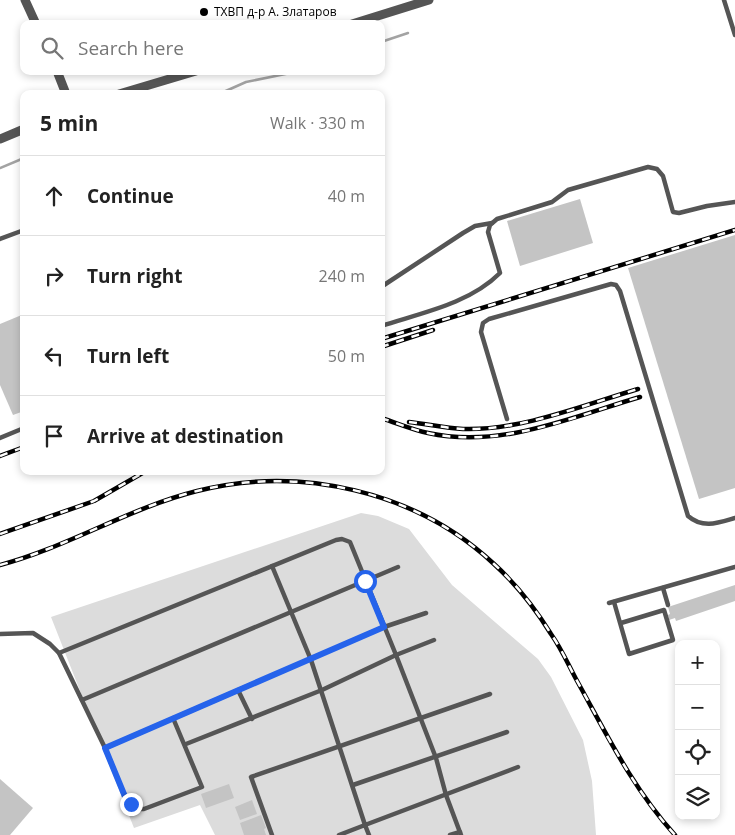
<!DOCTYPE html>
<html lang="en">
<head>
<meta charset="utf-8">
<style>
  body { margin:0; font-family:"Open Sans",sans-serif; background:#f2f2f2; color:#222 }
  .controls { position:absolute; right:15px; bottom:15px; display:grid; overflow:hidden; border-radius:10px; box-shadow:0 2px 8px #0003 }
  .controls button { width:45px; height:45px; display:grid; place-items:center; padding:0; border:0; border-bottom:1px solid #e0e0e0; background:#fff; color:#222; font:25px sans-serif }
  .stop { position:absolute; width:15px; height:15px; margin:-11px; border:4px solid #2563eb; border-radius:50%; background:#fff }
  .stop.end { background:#2563eb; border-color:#fff; box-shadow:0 1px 5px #0008 }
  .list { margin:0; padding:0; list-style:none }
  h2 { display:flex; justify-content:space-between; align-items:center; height:65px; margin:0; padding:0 20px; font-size:21px }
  h2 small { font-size:16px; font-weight:400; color:#767676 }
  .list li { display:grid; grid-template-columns:32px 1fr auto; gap:15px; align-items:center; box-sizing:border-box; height:80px; padding:0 20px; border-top:1px solid #e0e0e0 }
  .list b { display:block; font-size:19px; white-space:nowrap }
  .list em { font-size:16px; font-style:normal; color:#767676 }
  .icon { flex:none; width:28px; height:28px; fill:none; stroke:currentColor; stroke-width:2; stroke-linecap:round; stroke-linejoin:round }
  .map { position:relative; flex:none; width:735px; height:835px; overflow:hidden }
  .search { position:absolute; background:#fff; box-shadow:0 2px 8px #0003; left:20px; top:20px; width:365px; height:55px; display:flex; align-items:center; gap:12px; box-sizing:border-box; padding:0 18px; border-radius:10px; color:#767676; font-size:19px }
  .panel { position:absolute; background:#fff; box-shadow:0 2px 8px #0003; left:20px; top:90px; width:365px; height:385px; border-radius:10px }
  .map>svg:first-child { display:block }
  .green { fill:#dcdcdc }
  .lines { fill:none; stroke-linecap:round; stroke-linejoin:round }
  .stream { stroke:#a3a3a3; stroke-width:2.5 }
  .building { fill:#c4c4c4 }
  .lane { stroke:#555; stroke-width:4.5 }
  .street { stroke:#555; stroke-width:9 }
  .rail-casing { stroke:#000; stroke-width:4.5 }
  .rail { stroke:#fff; stroke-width:2.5; stroke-dasharray:8; stroke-linecap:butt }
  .route { stroke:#2563eb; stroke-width:6 }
  .poi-dot { fill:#000; stroke:#fff; stroke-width:2 }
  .labels { text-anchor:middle; stroke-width:4; stroke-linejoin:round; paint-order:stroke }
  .poi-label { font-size:12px; fill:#000; stroke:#fff; text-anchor:start }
</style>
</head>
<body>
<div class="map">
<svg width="735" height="835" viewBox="0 0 735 835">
  <rect width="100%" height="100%" fill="#fff"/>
  <path class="green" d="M 361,513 L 378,516 L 409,529 L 452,585 L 538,659 L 551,677 L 583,740 L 592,781 L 596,835 L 215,835 L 200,805 L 134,828 L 51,617 Z"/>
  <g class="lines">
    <g class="stream">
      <path d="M 381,42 L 408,33"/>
      <path d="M 219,94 L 246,82 L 300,71"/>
      <path d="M 0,168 L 24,158"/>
    </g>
  </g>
  <g class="building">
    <path d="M 580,199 L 593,243 L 520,266 L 507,221 Z"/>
    <path d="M 735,235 L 735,488 L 699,499 L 628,268 Z"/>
    <path d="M 24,314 L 24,411 L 13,415 L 0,385 L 0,324 Z"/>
    <path d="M 735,585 L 735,601 L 676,621 L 675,618 L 669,620 L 668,615 L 670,614 L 668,607 Z"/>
    <path d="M 0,779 L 33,808 L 10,835 L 0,835 Z"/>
    <path d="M 229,784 L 234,798 L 206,808 L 201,794 Z"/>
    <path d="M 252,800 L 257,814 L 240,820 L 235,807 Z"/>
    <path d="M 261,815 L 266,828 L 264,829 L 266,835 L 244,835 L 240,823 Z"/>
  </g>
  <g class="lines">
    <g class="lane">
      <path d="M 724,0 L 735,35"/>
      <path d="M 0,239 L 24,230"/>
      <path d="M 381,287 L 463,233 L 475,226 L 492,223"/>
      <path d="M 381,326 C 421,313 469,304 500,273 L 488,232 L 490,225 L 497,219 L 552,202 L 568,190 L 648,167 L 657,169 L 663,176 L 673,212 L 679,213 L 707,206 L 735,202"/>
      <path d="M 507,419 L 481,332 L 483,323 L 489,319 L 611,284 L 616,285 L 620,291 L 688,516 C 703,529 718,523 735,518"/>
      <path d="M 0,438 L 24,428"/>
      <path d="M 272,566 L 311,660 L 365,825 L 518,767"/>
      <path d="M 663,588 L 668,605"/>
      <path d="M 614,602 L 629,654 L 673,640 L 664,610 L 621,623"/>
      <path d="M 609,603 L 735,567"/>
      <path d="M 0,634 L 33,633 L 50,644 L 59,653 L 105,748 L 126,799 L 139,809 L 144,809 L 202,787 L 173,718"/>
      <path d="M 59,653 L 336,540 L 342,539 L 350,542 L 396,655 L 436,758 L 446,795 L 461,835"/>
      <path d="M 238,690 L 252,719"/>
      <path d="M 82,700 L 398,567"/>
      <path d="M 186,744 L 322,690 L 396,655 L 434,640"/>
      <path d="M 105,748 L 384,627 L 426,613"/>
      <path d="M 353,785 L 507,732"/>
      <path d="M 272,835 L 251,777 L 490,694"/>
      <path d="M 339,835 L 365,825 L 369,835"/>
      <path d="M 450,835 L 460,832"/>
    </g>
    <g class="street">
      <path d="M 25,0 L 36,24"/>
      <path d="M 352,24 L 429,0"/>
      <path d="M 57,71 L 66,94"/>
      <path d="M 119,94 L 196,71"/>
      <path d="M 0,139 L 24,129"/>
    </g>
    <g class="rail-casing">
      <g id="rail">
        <path d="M 381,339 L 735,230"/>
        <path d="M 381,347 L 433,330"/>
        <path d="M 381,418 C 397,423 413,430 428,433 C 501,449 572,417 640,397"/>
        <path d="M 409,422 C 427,424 445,428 463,429 C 520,431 584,405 638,389"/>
        <path d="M 0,456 L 24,447"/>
        <path d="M 0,534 L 94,501 L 146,471"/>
        <path d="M 0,565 C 68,547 129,508 197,491 C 300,465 416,491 494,564 C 516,584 535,608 551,634 C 561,648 568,664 576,679 C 606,733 633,789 675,835"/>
      </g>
    </g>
    <use href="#rail" class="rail"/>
  </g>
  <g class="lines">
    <path class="route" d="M 131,804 L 126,799 L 105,748 L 384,627 L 365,581"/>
  </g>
  <circle class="poi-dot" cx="204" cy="12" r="5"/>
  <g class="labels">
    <g class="poi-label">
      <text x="214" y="16">ТХВП д-р А. Златаров</text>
    </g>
  </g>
</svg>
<div class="controls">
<button>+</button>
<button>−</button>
<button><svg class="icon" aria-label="locate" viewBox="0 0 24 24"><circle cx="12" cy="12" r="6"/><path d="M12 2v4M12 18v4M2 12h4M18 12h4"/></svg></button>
<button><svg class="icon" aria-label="layers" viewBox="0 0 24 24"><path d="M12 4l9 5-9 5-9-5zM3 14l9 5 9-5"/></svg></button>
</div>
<div class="stop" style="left:365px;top:581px"></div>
<div class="stop end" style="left:131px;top:804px"></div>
<div class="search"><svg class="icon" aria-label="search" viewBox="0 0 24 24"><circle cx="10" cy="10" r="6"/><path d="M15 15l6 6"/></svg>Search here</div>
<section class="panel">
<h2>5 min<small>Walk · 330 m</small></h2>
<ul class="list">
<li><svg class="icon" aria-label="ahead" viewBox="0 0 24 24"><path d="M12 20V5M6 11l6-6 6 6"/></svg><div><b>Continue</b></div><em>40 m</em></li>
<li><svg class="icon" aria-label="right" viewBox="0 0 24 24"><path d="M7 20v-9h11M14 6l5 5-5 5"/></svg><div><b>Turn right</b></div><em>240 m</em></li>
<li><svg class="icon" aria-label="left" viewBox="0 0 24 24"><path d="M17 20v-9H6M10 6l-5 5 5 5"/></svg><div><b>Turn left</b></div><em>50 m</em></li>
<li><svg class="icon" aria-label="arrive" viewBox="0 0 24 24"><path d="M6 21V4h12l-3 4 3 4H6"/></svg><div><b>Arrive at destination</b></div></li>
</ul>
</section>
</div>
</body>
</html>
